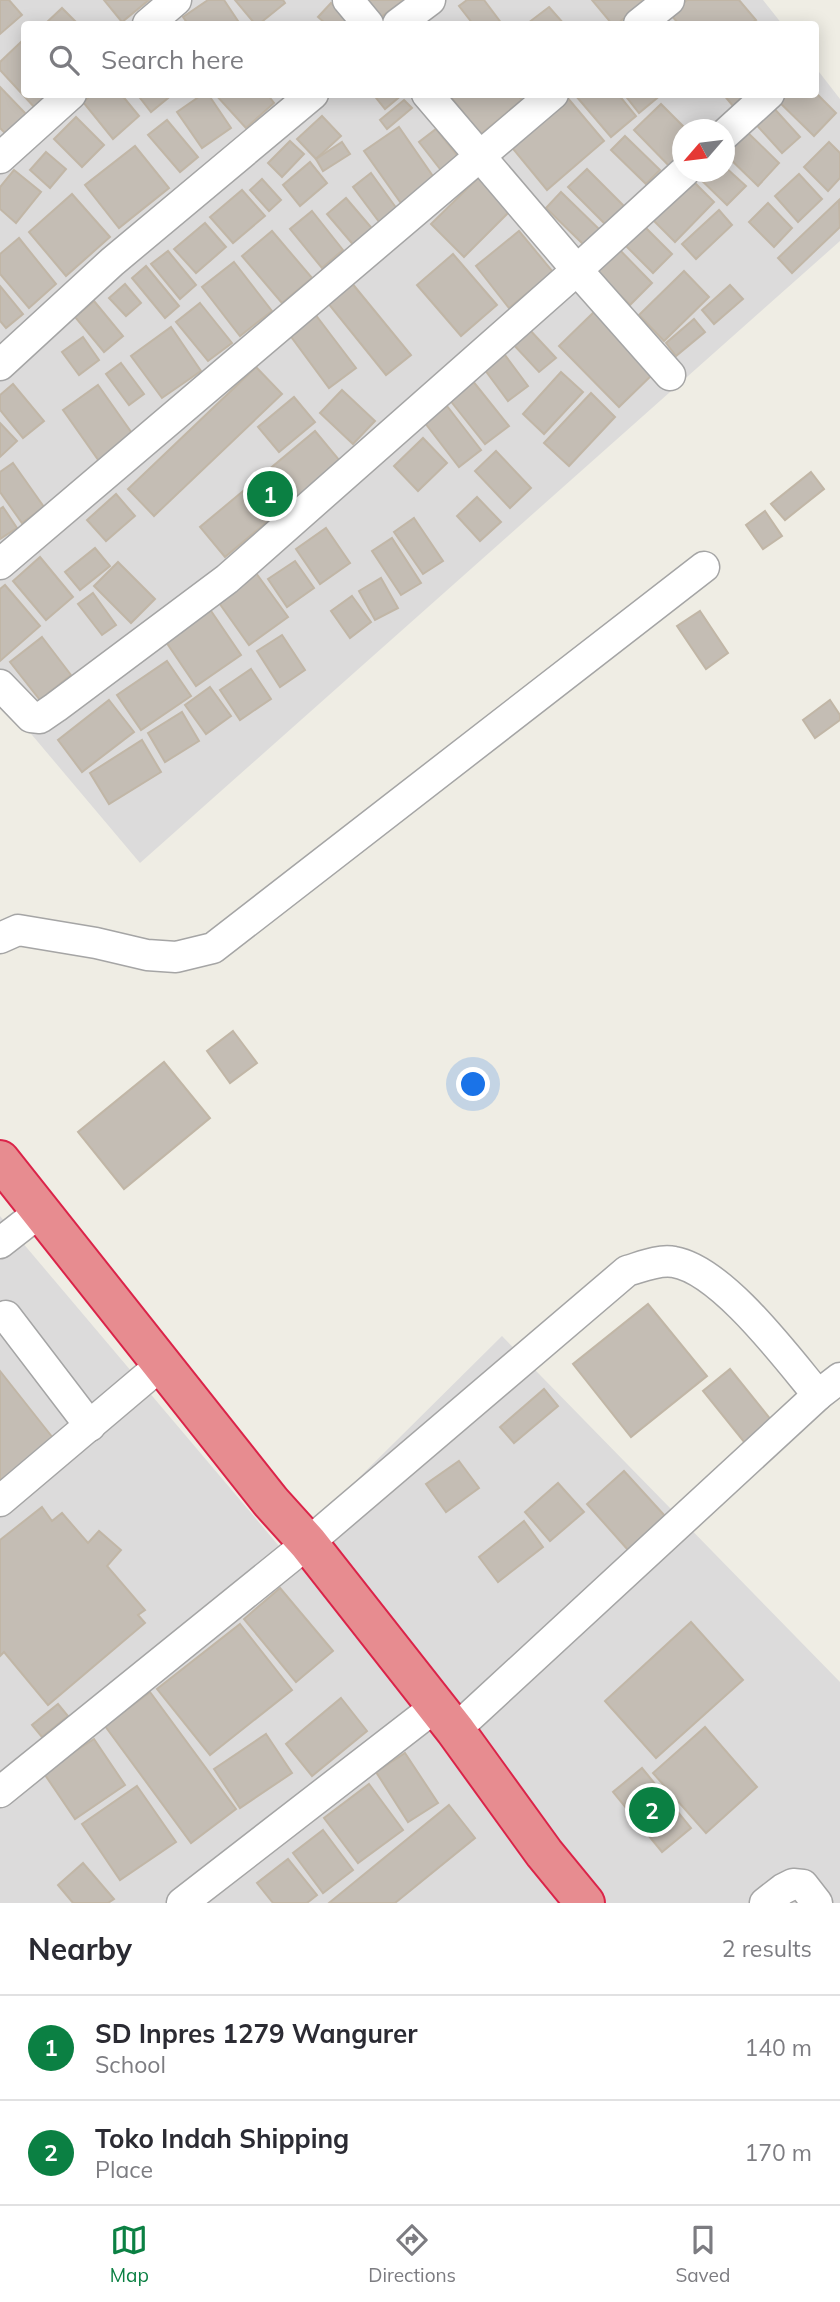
<!DOCTYPE html>
<html lang="en">
<head>
<meta charset="utf-8">
<style>
  body { margin:0; font-family:Mulish,sans-serif; background:#f2f2f3; color:#2b2b33 }
  .compass { position:absolute; left:672px; top:119px; width:63px; height:63px; border-radius:50%; background:#fff; box-shadow:0 4px 18px #0003; rotate:242deg }
  .you { position:absolute; left:474px; top:1085px; width:24px; height:24px; margin:-18px; border:5px solid #fff; border-radius:50%; background:#1a73e8; box-shadow:0 0 0 10px #1a73e833 }
  .badge { display:grid; place-items:center; width:46px; height:46px; border-radius:50%; background:#0b8043; color:#fff; font-size:23px; font-weight:700 }
  .pin { position:absolute; translate:-50% -50%; border:4px solid #fff; box-shadow:0 2px 7px #0006 }
  .list { margin:0; padding:0; list-style:none }
  h2 { display:flex; justify-content:space-between; align-items:center; height:91px; margin:0; padding:0 28px; font-size:30px }
  h2 small { font-size:23px; font-weight:400; color:#7c7c81 }
  .list li { display:grid; grid-template-columns:46px 1fr auto; gap:21px; align-items:center; box-sizing:border-box; height:105px; padding:0 28px; border-top:2px solid #e1e1e2 }
  .list b { display:block; font-size:26px; white-space:nowrap }
  .list p { margin:0; font-size:23px; white-space:nowrap; color:#7c7c81 }
  .list em { font-size:23px; font-style:normal; color:#7c7c81 }
  .icon { flex:none; width:38px; height:38px; fill:none; stroke:currentColor; stroke-width:2; stroke-linecap:round; stroke-linejoin:round }
  .map { position:relative; flex:none; width:840px; height:1903px; overflow:hidden }
  .search { position:absolute; background:#fff; box-shadow:0 4px 18px #0003; left:21px; right:21px; top:21px; height:77px; display:flex; align-items:center; gap:18px; box-sizing:border-box; padding:0 24px; border-radius:7px; color:#7c7c81; font-size:26px }
  .sheet { height:301px; background:#fff }
  nav { display:flex; justify-content:space-around; align-items:center; box-sizing:border-box; height:98px; border-top:2px solid #e1e1e2; background:#fff; font-size:19px; color:#7c7c81 }
  nav a { display:grid; justify-items:center; gap:4px }
  nav .on { color:#0b8043 }
  .map>svg:first-child { display:block }
  .residential { fill:#dcdbdb; fill-rule:evenodd }
  .building { fill:#c4bdb4; stroke:#c1b6a6; stroke-width:2 }
  .lines { fill:none; stroke-linecap:round; stroke-linejoin:round }
  .minor-casing { stroke:#a5a5a5; stroke-width:33 }
  .highway-casing { stroke:#db2449; stroke-width:42 }
  .minor { stroke:#fff; stroke-width:30 }
  .highway { stroke:#e78c90; stroke-width:38 }
</style>
</head>
<body>
<div class="map">
<svg width="840" height="1903" viewBox="0 0 840 1903">
  <rect width="100%" height="100%" fill="#efede4"/>
  <g class="residential">
    <path d="M 0,0 L 763,0 L 782,24 L 24,24 L 24,94 L 816,94 L 816,68 L 840,99 L 840,241 L 140,863 L 0,697 ZM 682,130 L 724,130 L 724,172 L 682,172 Z"/>
    <path d="M 0,1216 L 284,1552 L 502,1336 L 840,1682 L 840,1903 L 0,1903 Z"/>
  </g>
  <g class="building">
    <path d="M 0,0 L 9,0 L 22,15 L 0,34 Z"/>
    <path d="M 104,0 L 149,0 L 122,22 Z"/>
    <path d="M 208,0 L 224,0 L 240,24 L 188,24 L 183,17 Z"/>
    <path d="M 235,0 L 283,0 L 285,3 L 259,24 L 255,24 Z"/>
    <path d="M 368,0 L 404,0 L 381,17 Z"/>
    <path d="M 467,0 L 484,0 L 502,24 L 473,24 L 459,6 Z"/>
    <path d="M 592,0 L 641,0 L 643,3 L 617,24 L 612,24 Z"/>
    <path d="M 687,0 L 739,0 L 756,20 L 750,24 L 679,24 L 670,14 Z"/>
    <path d="M 331,3 L 353,24 L 326,24 L 318,17 Z"/>
    <path d="M 549,7 L 564,24 L 529,24 L 528,23 Z"/>
    <path d="M 62,8 L 78,24 L 45,24 Z"/>
    <path d="M 24,39 L 24,94 L 52,94 L 36,109 L 0,70 L 0,62 Z"/>
    <path d="M 0,87 L 26,114 L 6,134 L 0,128 Z"/>
    <path d="M 816,93 L 836,113 L 814,136 L 777,100 L 782,94 Z"/>
    <path d="M 93,94 L 121,94 L 139,116 L 113,139 L 83,102 Z"/>
    <path d="M 137,94 L 173,94 L 151,112 Z"/>
    <path d="M 203,94 L 208,94 L 231,128 L 202,148 L 177,112 Z"/>
    <path d="M 215,94 L 267,94 L 274,103 L 246,128 Z"/>
    <path d="M 373,94 L 403,94 L 385,109 Z"/>
    <path d="M 448,94 L 517,94 L 522,100 L 481,134 Z"/>
    <path d="M 578,94 L 618,94 L 636,116 L 611,137 L 576,96 Z"/>
    <path d="M 624,94 L 662,94 L 639,113 Z"/>
    <path d="M 723,94 L 758,94 L 738,112 Z"/>
    <path d="M 566,96 L 604,141 L 547,190 L 509,144 Z"/>
    <path d="M 404,100 L 412,108 L 387,129 L 380,120 Z"/>
    <path d="M 661,104 L 687,130 L 682,130 L 682,162 L 674,171 L 634,130 Z"/>
    <path d="M 771,105 L 800,137 L 782,153 L 753,121 Z"/>
    <path d="M 322,116 L 341,136 L 316,159 L 297,139 Z"/>
    <path d="M 76,117 L 104,145 L 82,167 L 54,139 Z"/>
    <path d="M 167,120 L 198,157 L 180,172 L 148,135 Z"/>
    <path d="M 399,127 L 437,182 L 403,206 L 364,151 Z"/>
    <path d="M 743,128 L 779,163 L 758,186 L 724,153 L 724,147 Z"/>
    <path d="M 436,129 L 461,160 L 444,174 L 419,142 Z"/>
    <path d="M 625,136 L 660,170 L 646,184 L 611,150 Z"/>
    <path d="M 290,141 L 304,154 L 282,177 L 268,163 Z"/>
    <path d="M 342,142 L 350,154 L 323,171 L 316,159 Z"/>
    <path d="M 829,142 L 840,153 L 840,178 L 828,191 L 804,167 Z"/>
    <path d="M 135,146 L 169,188 L 119,228 L 85,185 Z"/>
    <path d="M 46,152 L 66,169 L 50,188 L 30,170 Z"/>
    <path d="M 310,162 L 327,183 L 300,206 L 283,185 Z"/>
    <path d="M 724,166 L 746,186 L 727,205 L 695,174 L 698,172 L 724,172 Z"/>
    <path d="M 587,169 L 628,210 L 610,229 L 568,187 Z"/>
    <path d="M 14,170 L 41,192 L 16,223 L 0,209 L 0,187 Z"/>
    <path d="M 371,173 L 397,209 L 380,223 L 353,187 Z"/>
    <path d="M 799,174 L 822,199 L 798,222 L 775,196 Z"/>
    <path d="M 479,177 L 511,210 L 464,257 L 431,224 Z"/>
    <path d="M 262,179 L 281,200 L 269,211 L 250,190 Z"/>
    <path d="M 691,179 L 714,202 L 675,242 L 652,219 Z"/>
    <path d="M 242,190 L 265,216 L 233,243 L 210,217 Z"/>
    <path d="M 561,192 L 600,230 L 585,246 L 546,208 Z"/>
    <path d="M 72,194 L 110,237 L 66,276 L 29,232 Z"/>
    <path d="M 346,198 L 375,232 L 356,248 L 327,214 Z"/>
    <path d="M 839,200 L 840,227 L 792,273 L 778,258 Z"/>
    <path d="M 768,203 L 792,228 L 774,247 L 749,222 Z"/>
    <path d="M 719,210 L 732,225 L 696,259 L 682,244 Z"/>
    <path d="M 312,211 L 343,250 L 322,268 L 290,229 Z"/>
    <path d="M 640,222 L 672,254 L 653,273 L 621,241 Z"/>
    <path d="M 205,223 L 226,247 L 196,273 L 174,249 Z"/>
    <path d="M 272,231 L 312,278 L 282,303 L 242,256 Z"/>
    <path d="M 519,231 L 553,272 L 509,308 L 476,266 Z"/>
    <path d="M 19,238 L 56,284 L 29,308 L 0,274 L 0,254 Z"/>
    <path d="M 613,243 L 652,283 L 630,305 L 590,265 Z"/>
    <path d="M 168,251 L 196,285 L 180,299 L 151,264 Z"/>
    <path d="M 453,254 L 497,305 L 461,336 L 417,285 Z"/>
    <path d="M 234,262 L 272,311 L 240,336 L 202,287 Z"/>
    <path d="M 146,266 L 179,306 L 165,318 L 132,278 Z"/>
    <path d="M 684,271 L 709,297 L 664,341 L 639,315 Z"/>
    <path d="M 351,282 L 411,355 L 386,375 L 327,302 Z"/>
    <path d="M 125,284 L 141,303 L 126,316 L 109,298 Z"/>
    <path d="M 730,285 L 743,299 L 714,324 L 702,310 Z"/>
    <path d="M 0,286 L 23,314 L 6,328 L 0,321 Z"/>
    <path d="M 94,301 L 123,336 L 104,352 L 75,317 Z"/>
    <path d="M 200,303 L 232,343 L 208,361 L 176,322 Z"/>
    <path d="M 595,311 L 655,372 L 619,407 L 559,346 Z"/>
    <path d="M 315,314 L 356,368 L 329,388 L 289,334 Z"/>
    <path d="M 694,319 L 705,332 L 676,356 L 666,343 Z"/>
    <path d="M 171,327 L 201,371 L 162,398 L 131,356 Z"/>
    <path d="M 528,328 L 556,358 L 539,372 L 512,343 Z"/>
    <path d="M 83,337 L 99,360 L 79,375 L 62,352 Z"/>
    <path d="M 502,351 L 528,386 L 508,401 L 482,366 Z"/>
    <path d="M 121,363 L 144,394 L 129,405 L 106,374 Z"/>
    <path d="M 256,367 L 282,394 L 154,516 L 128,489 Z"/>
    <path d="M 561,372 L 583,392 L 544,434 L 523,414 Z"/>
    <path d="M 472,380 L 509,426 L 485,444 L 449,399 Z"/>
    <path d="M 13,384 L 44,421 L 23,438 L 0,410 L 0,395 Z"/>
    <path d="M 98,385 L 134,436 L 99,461 L 63,410 Z"/>
    <path d="M 342,390 L 375,421 L 353,444 L 320,413 Z"/>
    <path d="M 591,393 L 615,417 L 569,466 L 544,443 Z"/>
    <path d="M 294,397 L 315,422 L 279,452 L 258,427 Z"/>
    <path d="M 447,406 L 481,450 L 459,467 L 425,423 Z"/>
    <path d="M 0,423 L 17,441 L 0,457 Z"/>
    <path d="M 315,431 L 340,461 L 225,557 L 200,527 Z"/>
    <path d="M 423,438 L 447,463 L 418,491 L 394,466 Z"/>
    <path d="M 496,451 L 531,488 L 510,508 L 475,471 Z"/>
    <path d="M 13,463 L 44,507 L 22,523 L 0,492 L 0,472 Z"/>
    <path d="M 811,472 L 824,489 L 785,520 L 771,504 Z"/>
    <path d="M 116,494 L 135,516 L 106,541 L 87,520 Z"/>
    <path d="M 477,497 L 501,522 L 480,541 L 457,516 Z"/>
    <path d="M 3,507 L 17,528 L 0,539 L 0,509 Z"/>
    <path d="M 765,511 L 782,536 L 763,549 L 746,525 Z"/>
    <path d="M 414,518 L 443,561 L 423,574 L 394,532 Z"/>
    <path d="M 326,528 L 350,563 L 320,584 L 296,549 Z"/>
    <path d="M 392,538 L 421,583 L 401,595 L 372,551 Z"/>
    <path d="M 95,548 L 110,566 L 80,590 L 65,572 Z"/>
    <path d="M 40,557 L 73,597 L 46,620 L 13,581 Z"/>
    <path d="M 295,561 L 314,588 L 287,607 L 268,579 Z"/>
    <path d="M 118,562 L 155,599 L 131,623 L 94,586 Z"/>
    <path d="M 256,573 L 288,617 L 249,645 L 217,600 Z"/>
    <path d="M 381,578 L 398,608 L 375,620 L 359,591 Z"/>
    <path d="M 5,585 L 40,626 L 0,661 L 0,589 Z"/>
    <path d="M 93,593 L 116,625 L 102,635 L 78,604 Z"/>
    <path d="M 352,596 L 371,622 L 350,638 L 331,611 Z"/>
    <path d="M 207,605 L 241,655 L 196,686 L 162,636 Z"/>
    <path d="M 700,611 L 728,653 L 706,669 L 677,626 Z"/>
    <path d="M 282,635 L 305,670 L 280,687 L 257,651 Z"/>
    <path d="M 42,637 L 71,675 L 40,700 L 10,662 Z"/>
    <path d="M 167,661 L 191,696 L 141,730 L 117,695 Z"/>
    <path d="M 251,669 L 271,699 L 240,720 L 220,690 Z"/>
    <path d="M 210,687 L 231,716 L 206,734 L 185,705 Z"/>
    <path d="M 109,700 L 134,732 L 82,772 L 58,740 Z"/>
    <path d="M 830,700 L 840,715 L 840,720 L 815,738 L 803,720 Z"/>
    <path d="M 182,712 L 199,741 L 165,762 L 148,733 Z"/>
    <path d="M 142,740 L 161,772 L 109,804 L 90,773 Z"/>
    <path d="M 233,1031 L 257,1063 L 230,1083 L 207,1051 Z"/>
    <path d="M 164,1062 L 210,1118 L 124,1189 L 78,1132 Z"/>
    <path d="M 648,1304 L 707,1376 L 631,1437 L 573,1364 Z"/>
    <path d="M 730,1369 L 772,1421 L 745,1443 L 703,1391 Z"/>
    <path d="M 0,1371 L 53,1438 L 0,1482 Z"/>
    <path d="M 544,1389 L 558,1406 L 514,1443 L 500,1427 Z"/>
    <path d="M 459,1461 L 479,1488 L 446,1512 L 426,1484 Z"/>
    <path d="M 624,1471 L 665,1516 L 628,1550 L 587,1504 Z"/>
    <path d="M 558,1483 L 584,1512 L 550,1541 L 525,1512 Z"/>
    <path d="M 42,1507 L 52,1521 L 62,1513 L 88,1543 L 99,1531 L 121,1550 L 107,1566 L 145,1610 L 138,1615 L 145,1623 L 48,1705 L 4,1652 L 0,1656 L 0,1540 Z"/>
    <path d="M 524,1521 L 543,1547 L 498,1582 L 479,1557 Z"/>
    <path d="M 280,1588 L 333,1651 L 296,1682 L 244,1619 Z"/>
    <path d="M 691,1622 L 743,1680 L 656,1758 L 605,1701 Z"/>
    <path d="M 240,1624 L 292,1690 L 210,1755 L 157,1689 Z"/>
    <path d="M 150,1692 L 236,1809 L 191,1843 L 105,1726 Z"/>
    <path d="M 341,1698 L 367,1731 L 312,1776 L 286,1744 Z"/>
    <path d="M 58,1704 L 68,1716 L 42,1737 L 32,1725 Z"/>
    <path d="M 705,1727 L 757,1787 L 706,1833 L 653,1773 Z"/>
    <path d="M 266,1734 L 292,1773 L 240,1808 L 214,1769 Z"/>
    <path d="M 94,1739 L 125,1785 L 75,1819 L 43,1772 Z"/>
    <path d="M 405,1753 L 438,1803 L 408,1822 L 376,1772 Z"/>
    <path d="M 642,1768 L 691,1828 L 662,1852 L 613,1792 Z"/>
    <path d="M 369,1784 L 403,1830 L 358,1863 L 324,1818 Z"/>
    <path d="M 137,1786 L 176,1842 L 120,1880 L 82,1824 Z"/>
    <path d="M 449,1805 L 475,1838 L 395,1903 L 329,1903 Z"/>
    <path d="M 323,1830 L 353,1870 L 323,1893 L 293,1853 Z"/>
    <path d="M 288,1859 L 317,1895 L 307,1903 L 273,1903 L 257,1883 Z"/>
    <path d="M 83,1863 L 114,1899 L 108,1903 L 73,1903 L 58,1885 Z"/>
  </g>
  <g class="lines">
    <g class="minor-casing">
      <g id="minor">
        <path d="M 348,0 L 368,24"/>
        <path d="M 148,24 L 176,0"/>
        <path d="M 398,24 L 430,0"/>
        <path d="M 639,24 L 669,0"/>
        <path d="M 427,94 L 577,270 L 670,375"/>
        <path d="M 724,135 L 769,94"/>
        <path d="M 0,158 L 71,94"/>
        <path d="M 0,365 L 112,262 L 313,94"/>
        <path d="M 0,564 L 553,94"/>
        <path d="M 0,685 L 31,717 L 40,718 L 56,707 L 227,579 L 577,270 L 684,172"/>
        <path d="M 0,938 L 18,930 L 96,943 L 147,955 L 176,957 L 213,948 L 704,567"/>
        <path d="M 0,1243 L 41,1211"/>
        <path d="M 6,1316 L 90,1426"/>
        <path d="M 0,1501 L 162,1364"/>
        <path d="M 455,1730 L 818,1395 L 840,1378"/>
        <path d="M 0,1792 L 308,1543 L 627,1271 C 641,1267 659,1259 674,1262 C 722,1270 787,1358 818,1395"/>
        <path d="M 182,1903 L 435,1707"/>
        <path d="M 765,1903 L 783,1889 L 793,1884 L 803,1885 L 817,1903"/>
      </g>
    </g>
    <g class="highway-casing">
      <path id="highway" d="M 0,1160 L 271,1502 L 308,1543 L 455,1730 L 544,1853 L 585,1903"/>
    </g>
    <use href="#minor" class="minor"/>
    <use href="#highway" class="highway"/>
  </g>
</svg>
<svg class="compass" viewBox="-18 -18 36 36"><path d="M0-13l5 13h-10z" fill="#e53935"/><path d="M0 13l5-13h-10z" fill="#7c7c81"/></svg>
<div class="you"></div>
<div class="pin badge" style="left:270px;top:494px">1</div>
<div class="pin badge" style="left:652px;top:1810px">2</div>
<div class="search"><svg class="icon" aria-label="search" viewBox="0 0 24 24"><circle cx="10" cy="10" r="6"/><path d="M15 15l6 6"/></svg>Search here</div>
</div>
<section class="sheet">
<h2>Nearby<small>2 results</small></h2>
<ul class="list">
<li><span class="badge">1</span><div><b>SD Inpres 1279 Wangurer</b><p>School</p></div><em>140 m</em></li>
<li><span class="badge">2</span><div><b>Toko Indah Shipping</b><p>Place</p></div><em>170 m</em></li>
</ul>
</section>
<nav>
<a class="on"><svg class="icon" aria-label="map" viewBox="0 0 24 24"><path d="M3 6l6-2 6 2 6-2v14l-6 2-6-2-6 2zM9 4v14M15 6v14"/></svg>Map</a>
<a><svg class="icon" aria-label="directions" viewBox="0 0 24 24"><path d="M12 3l9 9-9 9-9-9zM9 14v-3h6M13 9l2 2-2 2"/></svg>Directions</a>
<a><svg class="icon" aria-label="saved" viewBox="0 0 24 24"><path d="M7 4h10v16l-5-4-5 4z"/></svg>Saved</a>
</nav>
</body>
</html>
